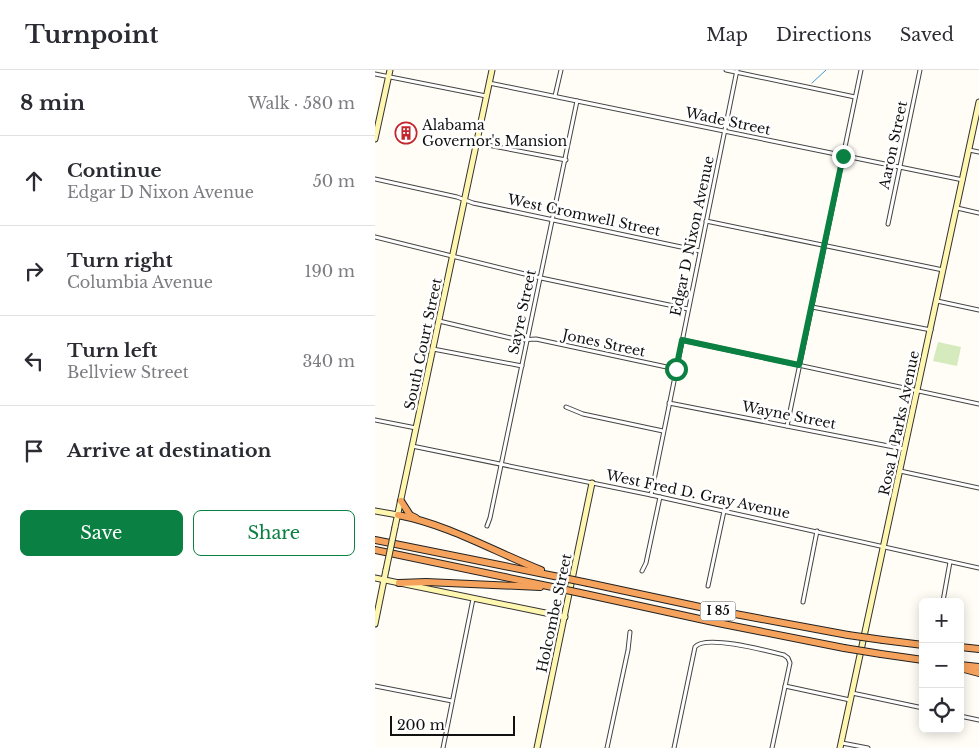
<!DOCTYPE html>
<html lang="en">
<head>
<meta charset="utf-8">
<style>
  body { margin:0; font-family:"Libre Baskerville",serif; background:#f7f7f7; color:#2b2b33 }
  .controls { position:absolute; right:15px; bottom:15px; display:grid; overflow:hidden; border-radius:8px; box-shadow:0 2px 12px #0003 }
  .controls button { width:45px; height:45px; display:grid; place-items:center; padding:0; border:0; border-bottom:1px solid #e1e1e2; background:#fff; color:#2b2b33; font:25px sans-serif }
  .scale { position:absolute; left:15px; bottom:12px; width:125px; box-sizing:border-box; padding-left:5px; border:2px solid #111; border-top:0; font-size:14px; line-height:18px; white-space:nowrap; color:#111; -webkit-text-stroke:4px #fff; paint-order:stroke }
  .stop { position:absolute; width:15px; height:15px; margin:-11px; border:4px solid #0b8043; border-radius:50%; background:#fff }
  .stop.end { background:#0b8043; border-color:#fff; box-shadow:0 1px 5px #0008 }
  .list { margin:0; padding:0; list-style:none }
  h2 { display:flex; justify-content:space-between; align-items:center; height:65px; margin:0; padding:0 20px; font-size:21px }
  h2 small { font-size:16px; font-weight:400; color:#7c7c81 }
  .list li { display:grid; grid-template-columns:32px 1fr auto; gap:15px; align-items:center; box-sizing:border-box; height:90px; padding:0 20px; border-top:1px solid #e1e1e2 }
  .list b { display:block; font-size:19px; white-space:nowrap }
  .list p { margin:0; font-size:16px; white-space:nowrap; color:#7c7c81 }
  .list em { font-size:16px; font-style:normal; color:#7c7c81 }
  .actions { display:flex; gap:10px; padding:15px 20px }
  .actions a { flex:1; padding:11px 0; border:1px solid #0b8043; border-radius:8px; text-align:center; font-size:18px; color:#0b8043 }
  .actions .main { background:#0b8043; color:#fff }
  .icon { flex:none; width:28px; height:28px; fill:none; stroke:currentColor; stroke-width:2; stroke-linecap:round; stroke-linejoin:round }
  .map { position:relative; flex:none; width:604px; height:678px; overflow:hidden }
  header { display:flex; align-items:center; gap:30px; box-sizing:border-box; height:70px; padding:0 25px; background:#fff; border-bottom:1px solid #e1e1e2 }
  header strong { font-size:24px }
  nav { display:flex; gap:28px; margin-inline-start:auto; font-size:18px }
  main { display:flex }
  aside { flex:1; background:#fff }
  .map>svg:first-child { display:block }
  .green { fill:#d5ebbd }
  .lines { fill:none; stroke-linecap:round; stroke-linejoin:round }
  .stream { stroke:#3f96cf; stroke-width:1 }
  .street-casing { stroke:#444; stroke-width:5 }
  .secondary-casing { stroke:#333; stroke-width:7 }
  .highway-casing { stroke:#222; stroke-width:8 }
  .street { stroke:#fff; stroke-width:3 }
  .secondary { stroke:#fff6b0; stroke-width:5 }
  .highway { stroke:#f5a25d; stroke-width:6 }
  .secondary-bridge-casing { stroke:#333; stroke-width:7; stroke-linecap:butt }
  .highway-bridge-casing { stroke:#222; stroke-width:8; stroke-linecap:butt }
  .secondary-bridge { stroke:#fff6b0; stroke-width:5 }
  .highway-bridge { stroke:#f5a25d; stroke-width:6 }
  .route { stroke:#0b8043; stroke-width:6 }
  .labels { text-anchor:middle; stroke-width:5; stroke-linejoin:round; paint-order:stroke }
  .shield { fill:#fff; stroke:#585858; stroke-width:1 }
  .shield-label { font-size:12px; font-weight:bold; fill:#111 }
  .street-label { font-size:14px; fill:#111; stroke:#fff }
  .poi-label { font-size:14px; fill:#111; stroke:#fff; text-anchor:start }
</style>
</head>
<body>
<header>
<strong>Turnpoint</strong>
<nav><a>Map</a><a>Directions</a><a>Saved</a></nav>
</header>
<main>
<aside>
<h2>8 min<small>Walk · 580 m</small></h2>
<ul class="list">
<li><svg class="icon" aria-label="ahead" viewBox="0 0 24 24"><path d="M12 20V5M6 11l6-6 6 6"/></svg><div><b>Continue</b><p>Edgar D Nixon Avenue</p></div><em>50 m</em></li>
<li><svg class="icon" aria-label="right" viewBox="0 0 24 24"><path d="M7 20v-9h11M14 6l5 5-5 5"/></svg><div><b>Turn right</b><p>Columbia Avenue</p></div><em>190 m</em></li>
<li><svg class="icon" aria-label="left" viewBox="0 0 24 24"><path d="M17 20v-9H6M10 6l-5 5 5 5"/></svg><div><b>Turn left</b><p>Bellview Street</p></div><em>340 m</em></li>
<li><svg class="icon" aria-label="arrive" viewBox="0 0 24 24"><path d="M6 21V4h12l-3 4 3 4H6"/></svg><div><b>Arrive at destination</b></div></li>
</ul>
<div class="actions"><a class="main">Save</a><a>Share</a></div>
</aside>
<div class="map">
<svg width="604" height="678" viewBox="0 0 604 678">
  <rect width="100%" height="100%" fill="#fffdf5"/>
  <path class="green" d="M 563,272 L 586,277 L 582,296 L 558,291 Z"/>
  <g class="lines">
    <path class="stream" d="M 437,13 L 451,0"/>
    <g class="street-casing">
      <g id="street">
        <path d="M 351,0 L 480,27"/>
        <path d="M 0,4 L 111,26"/>
        <path d="M 114,13 L 588,110"/>
        <path d="M 180,26 L 186,0"/>
        <path d="M 102,73 L 191,90"/>
        <path d="M 594,80 L 604,82"/>
        <path d="M 0,109 L 82,127 L 98,133 L 325,181"/>
        <path d="M 582,138 L 604,143"/>
        <path d="M 331,151 L 568,200"/>
        <path d="M 513,154 L 545,0"/>
        <path d="M 0,167 L 166,208 L 313,239"/>
        <path d="M 562,231 L 604,240"/>
        <path d="M 437,237 L 556,260"/>
        <path d="M 64,251 L 144,270 L 161,269 L 301,299"/>
        <path d="M 307,270 L 604,334"/>
        <path d="M 58,279 L 147,296"/>
        <path d="M 294,333 L 529,379"/>
        <path d="M 191,337 L 208,344 L 288,361"/>
        <path d="M 0,350 L 41,358"/>
        <path d="M 412,356 L 486,0"/>
        <path d="M 37,376 L 276,425 L 604,498"/>
        <path d="M 525,401 L 604,418"/>
        <path d="M 276,425 L 362,0"/>
        <path d="M 112,456 L 115,448 L 202,31"/>
        <path d="M 267,501 L 271,493 L 285,427"/>
        <path d="M 333,516 L 349,441"/>
        <path d="M 568,531 L 575,492"/>
        <path d="M 428,532 L 442,461"/>
        <path d="M 0,616 L 77,631"/>
        <path d="M 410,616 L 475,630"/>
        <path d="M 477,623 L 548,638"/>
        <path d="M 585,646 L 604,650"/>
        <path d="M 467,673 L 493,678"/>
        <path d="M 68,678 L 98,529"/>
        <path d="M 232,678 L 253,580 L 255,562"/>
        <path d="M 299,678 L 320,577 C 330,564 393,581 409,585 L 413,588 L 415,593 L 397,678"/>
      </g>
    </g>
    <g class="secondary-casing">
      <g id="secondary">
        <path d="M 0,69 L 15,0"/>
        <path d="M 0,441 L 23,445"/>
        <path d="M 20,457 L 117,0"/>
        <path d="M 0,508 L 190,547"/>
        <path d="M 0,554 L 11,500"/>
        <path d="M 162,678 L 217,413"/>
        <path d="M 465,678 L 604,32"/>
      </g>
    </g>
    <g class="highway-casing">
      <g id="highway">
        <path d="M 26,431 L 35,445 L 41,448"/>
        <path d="M 23,445 C 74,455 118,481 166,500"/>
        <path d="M 0,470 L 184,507"/>
        <path d="M 0,480 L 182,518"/>
        <path d="M 24,513 L 51,512 L 165,517"/>
        <path d="M 213,513 L 339,540 L 473,565"/>
        <path d="M 210,524 L 343,553 L 469,578"/>
        <path d="M 508,570 L 548,575"/>
        <path d="M 585,577 L 604,579"/>
        <path d="M 506,584 L 548,590"/>
        <path d="M 585,595 L 604,597"/>
        <path d="M 585,598 L 604,603"/>
      </g>
    </g>
    <use href="#street" class="street"/>
    <use href="#secondary" class="secondary"/>
    <use href="#highway" class="highway"/>
    <g class="secondary-bridge-casing">
      <path id="secondary-bridge" d="M 11,500 L 20,457"/>
    </g>
    <g class="highway-bridge-casing">
      <g id="highway-bridge">
        <path d="M 184,507 L 213,513"/>
        <path d="M 182,518 L 210,524"/>
        <path d="M 473,565 L 508,570"/>
        <path d="M 469,578 L 506,584"/>
      </g>
    </g>
    <use href="#secondary-bridge" class="secondary-bridge"/>
    <use href="#highway-bridge" class="highway-bridge"/>
  </g>
  <g class="lines">
    <path class="route" d="M 301,299 L 307,270 L 424,295 L 468,86"/>
  </g>
  <defs>
    <g id="building-ring" transform="scale(1.125)"><circle r="9.5" fill="#fff" stroke="#c4262e" stroke-width="1.5"/><path d="M-4-6H4V6H1V3H-1V6H-4ZM-2.5-4.3h1.7v1.8h-1.7ZM.8-4.3h1.7v1.8H.8ZM-2.5-1h1.7V.8h-1.7ZM.8-1h1.7V.8H.8Z" fill="#c4262e"/></g>
  </defs>
  <g fill-rule="evenodd">
    <use href="#building-ring" x="31" y="63"/>
  </g>
  <g class="labels">
    <rect class="shield" x="325.5" y="531.5" width="35" height="19" rx="4"/>
    <g class="shield-label">
      <text x="343" y="545">I 85</text>
    </g>
    <g class="street-label">
      <text transform="translate(353 51) rotate(12)" y="5">Wade Street</text>
      <text transform="translate(518 75) rotate(-78)" y="5">Aaron Street</text>
      <text transform="translate(209 145) rotate(12)" y="5">West Cromwell Street</text>
      <text transform="translate(317 166) rotate(-78)" y="5">Edgar D Nixon Avenue</text>
      <text transform="translate(147 242) rotate(-78)" y="5">Sayre Street</text>
      <text transform="translate(229 273) rotate(12)" y="5">Jones Street</text>
      <text transform="translate(48 274) rotate(-78)" y="5">South Court Street</text>
      <text transform="translate(414 345) rotate(11)" y="5">Wayne Street</text>
      <text transform="translate(524 353) rotate(-78)" y="5">Rosa L Parks Avenue</text>
      <text transform="translate(323 424) rotate(12)" y="5">West Fred D. Gray Avenue</text>
      <text transform="translate(179 543) rotate(-78)" y="5">Holcombe Street</text>
    </g>
    <g class="poi-label">
      <text x="47" y="60">Alabama<tspan x="47" dy="16">Governor's Mansion</tspan></text>
    </g>
  </g>
</svg>
<div class="controls">
<button>+</button>
<button>−</button>
<button><svg class="icon" aria-label="locate" viewBox="0 0 24 24"><circle cx="12" cy="12" r="6"/><path d="M12 2v4M12 18v4M2 12h4M18 12h4"/></svg></button>
</div>
<div class="scale">200 m</div>
<div class="stop" style="left:301px;top:299px"></div>
<div class="stop end" style="left:468px;top:86px"></div>
</div>
</main>
</body>
</html>
